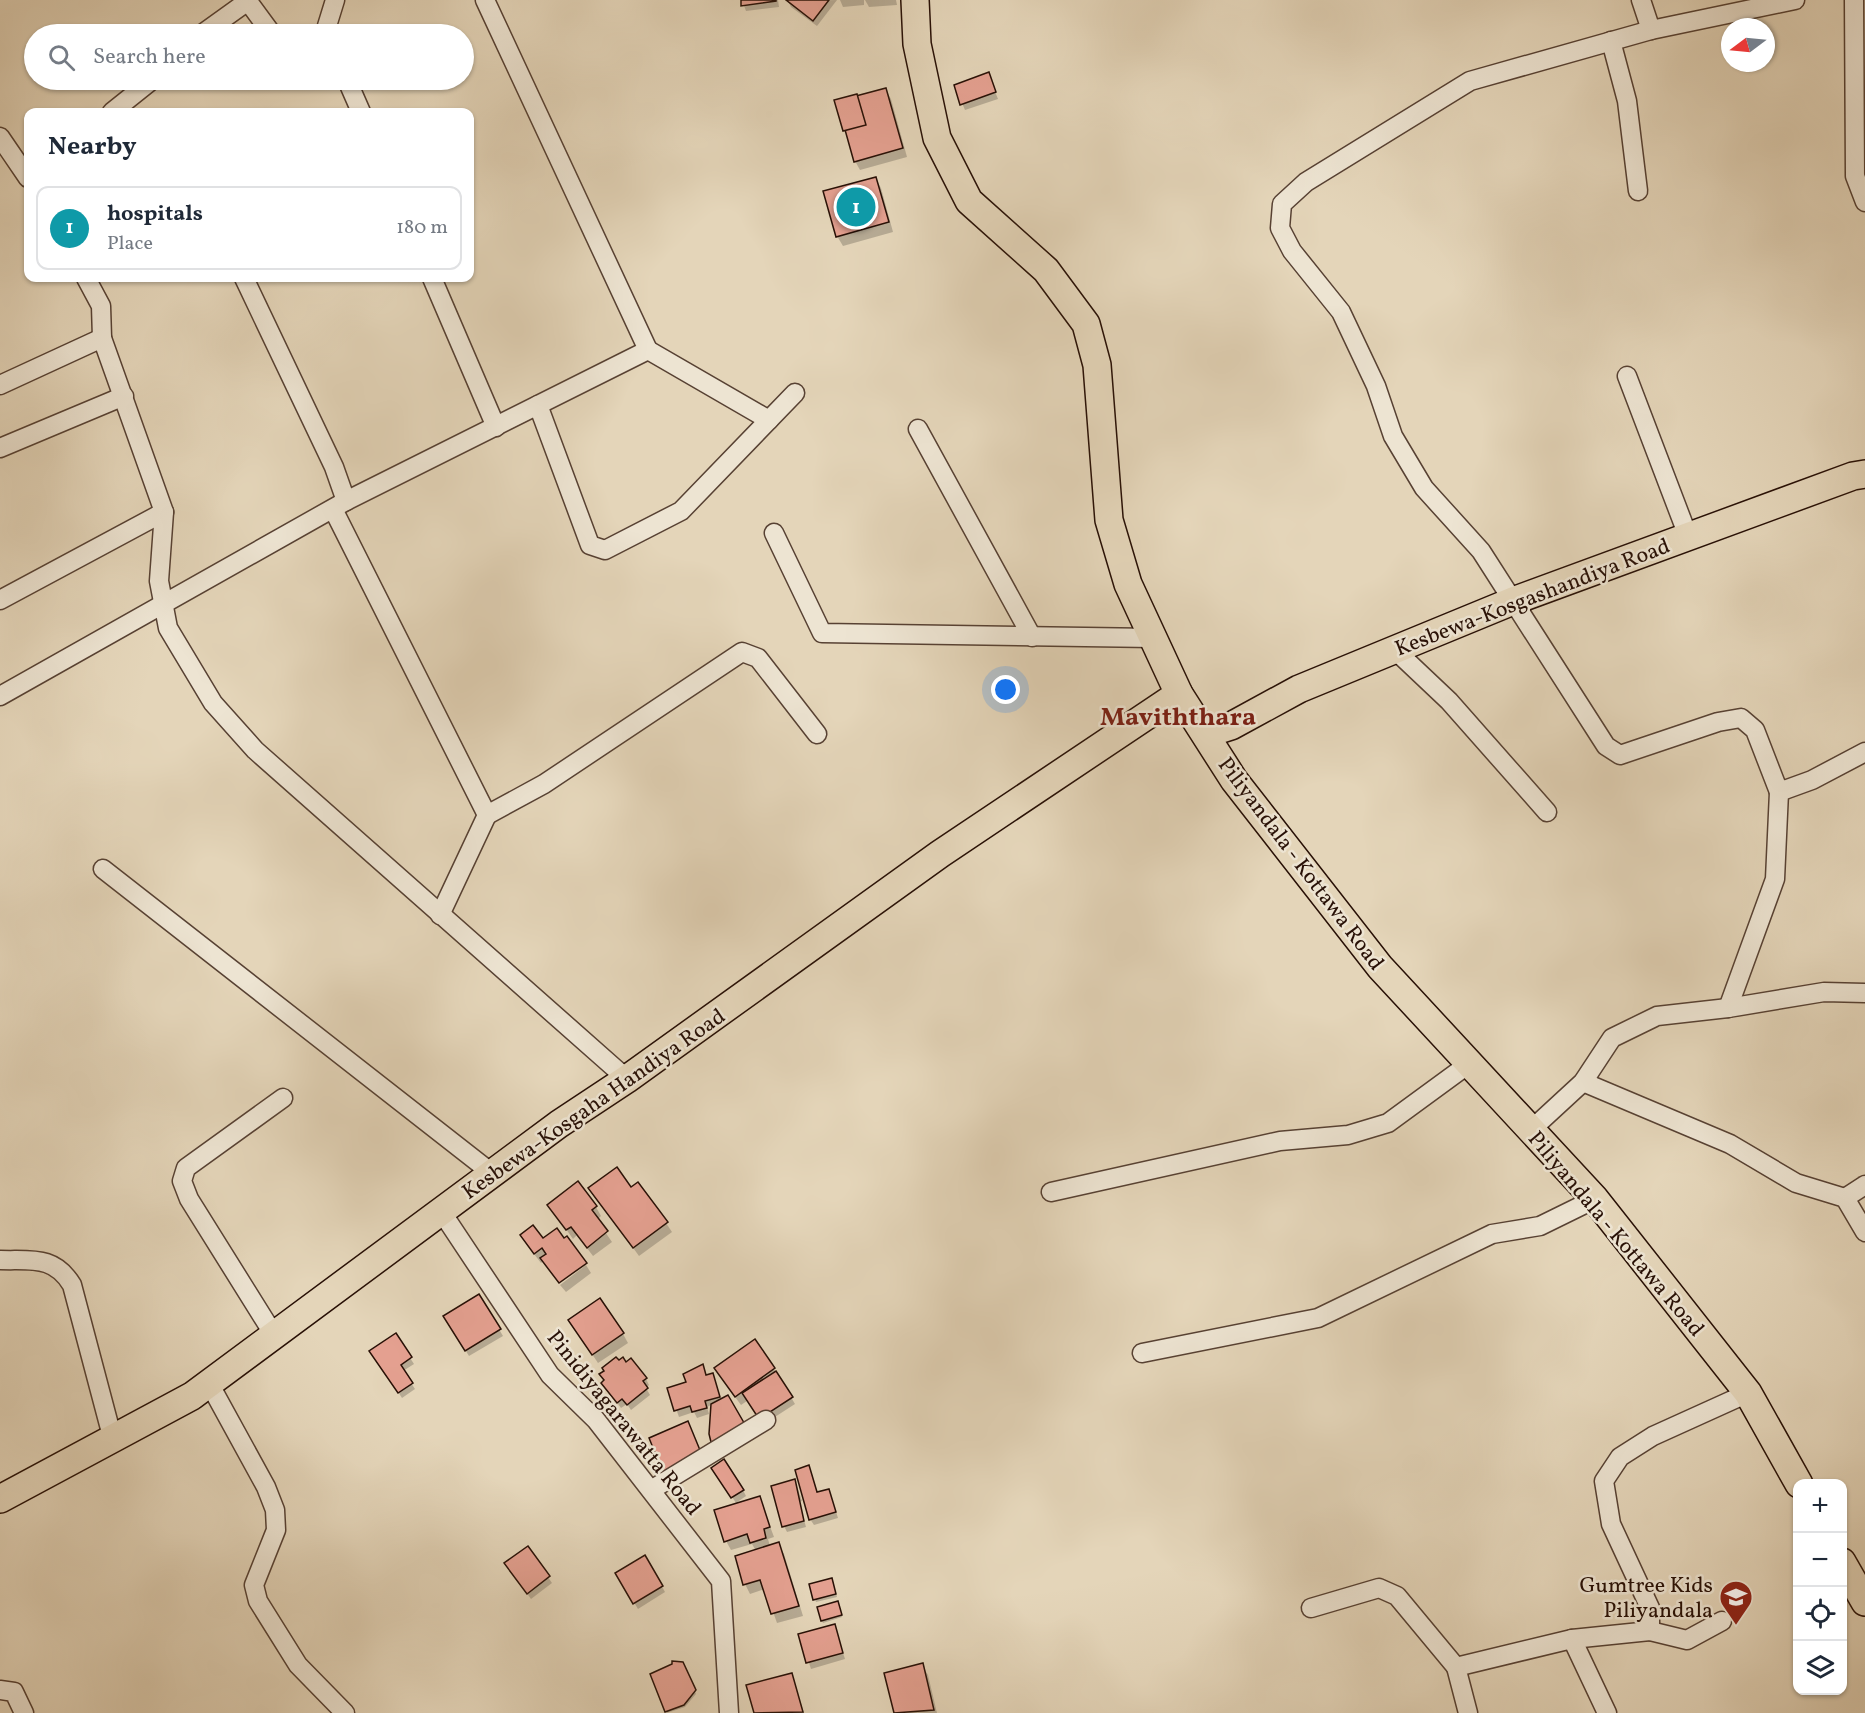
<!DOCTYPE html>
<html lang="en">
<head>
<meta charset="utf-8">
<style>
  body { margin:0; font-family:Vollkorn,serif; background:#f2f2f3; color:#1f2937 }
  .controls { position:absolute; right:18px; bottom:18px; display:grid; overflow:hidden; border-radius:12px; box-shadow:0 2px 4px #0004 }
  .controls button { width:54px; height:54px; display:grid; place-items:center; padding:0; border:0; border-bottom:2px solid #e0e1e3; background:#fff; color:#1f2937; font:30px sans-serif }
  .compass { position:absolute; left:1721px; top:18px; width:54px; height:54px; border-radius:50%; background:#fff; box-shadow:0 2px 4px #0004; rotate:254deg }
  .you { position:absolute; left:1006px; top:690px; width:21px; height:21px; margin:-15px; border:4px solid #fff; border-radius:50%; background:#1a73e8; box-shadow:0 0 0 9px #1a73e833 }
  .badge { display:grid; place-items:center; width:39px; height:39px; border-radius:50%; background:#8f2418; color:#fff; font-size:20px; font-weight:700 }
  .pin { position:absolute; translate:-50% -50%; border:3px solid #fff; box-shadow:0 2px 6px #0006 }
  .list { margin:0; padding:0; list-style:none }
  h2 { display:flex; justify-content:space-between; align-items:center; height:78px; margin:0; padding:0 24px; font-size:26px }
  h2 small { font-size:20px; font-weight:400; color:#747a83 }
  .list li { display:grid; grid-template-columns:39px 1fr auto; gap:18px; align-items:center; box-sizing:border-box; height:84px; margin:0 12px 12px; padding:0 12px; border:2px solid #e0e1e3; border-radius:12px }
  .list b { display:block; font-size:22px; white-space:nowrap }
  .list p { margin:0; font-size:20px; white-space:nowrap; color:#747a83 }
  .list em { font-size:20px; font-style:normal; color:#747a83 }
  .icon { flex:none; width:33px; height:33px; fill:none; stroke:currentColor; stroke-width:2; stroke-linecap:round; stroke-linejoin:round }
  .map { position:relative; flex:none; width:1865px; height:1713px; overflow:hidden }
  .search { position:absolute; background:#fff; box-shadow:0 2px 4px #0004; left:24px; top:24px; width:450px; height:66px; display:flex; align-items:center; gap:15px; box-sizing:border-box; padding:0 21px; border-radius:33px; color:#747a83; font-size:22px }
  .panel { position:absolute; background:#fff; box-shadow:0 2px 4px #0004; left:24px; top:108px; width:450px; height:174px; border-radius:12px }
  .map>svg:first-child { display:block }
  .shadow { fill:#0003 }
  .building { fill:#e4a090; stroke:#281006; stroke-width:1.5 }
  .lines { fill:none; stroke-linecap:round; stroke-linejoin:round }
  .minor-casing { stroke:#574133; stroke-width:21 }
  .primary-casing { stroke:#281006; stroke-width:30 }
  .minor { stroke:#ede4d2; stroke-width:18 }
  .primary { stroke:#e4d5b9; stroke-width:27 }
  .labels { text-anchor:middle; stroke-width:5; stroke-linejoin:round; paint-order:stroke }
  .street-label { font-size:22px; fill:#281006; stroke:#ede4d2 }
  .poi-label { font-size:22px; fill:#281006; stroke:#ede4d2; text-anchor:end }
  .quarter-label { font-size:26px; font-weight:bold; fill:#7a1f14; stroke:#ede4d2 }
</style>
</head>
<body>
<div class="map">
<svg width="1865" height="1713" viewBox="0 0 1865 1713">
  <rect width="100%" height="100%" fill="#e4d5b9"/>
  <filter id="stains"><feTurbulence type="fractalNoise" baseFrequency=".00333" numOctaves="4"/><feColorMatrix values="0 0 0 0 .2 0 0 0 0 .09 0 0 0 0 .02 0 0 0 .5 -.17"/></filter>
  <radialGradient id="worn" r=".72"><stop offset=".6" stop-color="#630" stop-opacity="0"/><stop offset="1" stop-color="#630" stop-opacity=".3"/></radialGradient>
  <g class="shadow">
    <path d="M 742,0 L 778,0 L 779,7 L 746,11 Z"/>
    <path d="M 837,0 L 817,26 L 791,7 L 788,1 Z"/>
    <path d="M 840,0 L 864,0 L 864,5 L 843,7 Z"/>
    <path d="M 865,0 L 896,0 L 897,5 L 869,7 Z"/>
    <path d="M 988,74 L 998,99 L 965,110 L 955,86 Z"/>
    <path d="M 885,89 L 891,99 L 907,157 L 860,170 L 855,161 Z"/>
    <path d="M 876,179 L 881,188 L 893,232 L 843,246 L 837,236 Z"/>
    <path d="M 631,1189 L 666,1223 L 672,1232 L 639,1256 L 596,1197 Z"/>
    <path d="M 549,1205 L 596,1207 L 601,1216 L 597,1220 L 612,1242 L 593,1256 L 577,1235 L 573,1239 Z"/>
    <path d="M 556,1230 L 544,1260 L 541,1263 L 527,1245 L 543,1241 Z"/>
    <path d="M 586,1265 L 591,1273 L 566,1292 L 560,1285 Z"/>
    <path d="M 479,1296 L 503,1336 L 469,1356 L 445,1317 Z"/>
    <path d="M 576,1330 L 623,1334 L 628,1343 L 598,1363 Z"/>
    <path d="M 395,1335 L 414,1364 L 403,1371 L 415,1389 L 402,1398 L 375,1357 Z"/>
    <path d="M 626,1364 L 646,1379 L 649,1385 L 646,1388 L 650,1395 L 631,1410 L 627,1404 L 621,1408 L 603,1383 Z"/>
    <path d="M 703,1366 L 707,1377 L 712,1375 L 715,1381 L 721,1400 L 707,1407 L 709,1414 L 697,1418 L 694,1412 L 679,1417 L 669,1389 L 688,1383 Z"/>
    <path d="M 774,1369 L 795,1404 L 764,1424 L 747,1401 L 741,1405 L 721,1378 Z"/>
    <path d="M 809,1467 L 818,1493 L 828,1490 L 831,1496 L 838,1518 L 814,1525 L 810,1519 Z"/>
    <path d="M 717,1474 L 743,1490 L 746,1496 L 736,1503 Z"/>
    <path d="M 795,1481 L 802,1501 L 799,1502 L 806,1527 L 787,1532 L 784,1526 Z"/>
    <path d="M 759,1497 L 774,1537 L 768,1539 L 770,1546 L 778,1544 L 784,1554 L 803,1616 L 777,1623 L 765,1589 L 750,1594 L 745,1584 L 756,1551 L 752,1544 L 731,1550 L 726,1541 Z"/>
    <path d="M 528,1548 L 552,1583 L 531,1599 L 510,1570 Z"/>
    <path d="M 645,1557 L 665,1592 L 638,1609 L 617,1574 Z"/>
    <path d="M 833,1582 L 837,1597 L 816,1602 L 811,1585 Z"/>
    <path d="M 839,1605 L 842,1617 L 823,1623 L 822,1621 Z"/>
    <path d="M 834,1625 L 845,1659 L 811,1669 L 800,1635 Z"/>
    <path d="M 682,1663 L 696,1694 L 685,1707 L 667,1713 L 652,1675 Z"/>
    <path d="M 922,1665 L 928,1675 L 937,1713 L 895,1713 L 886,1674 Z"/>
    <path d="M 791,1674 L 804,1713 L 756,1713 L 748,1686 Z"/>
  </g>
  <g class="building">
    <path d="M 741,0 L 776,0 L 776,1 L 741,6 Z"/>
    <path d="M 786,0 L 829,0 L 813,21 Z"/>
    <path d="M 989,72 L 996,92 L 960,105 L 954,85 Z"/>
    <path d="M 886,88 L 903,148 L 854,162 L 837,101 Z"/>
    <path d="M 857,94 L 866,125 L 843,131 L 834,100 Z"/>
    <path d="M 876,177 L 889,222 L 836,237 L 823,191 Z"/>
    <path d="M 617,1167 L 631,1187 L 638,1182 L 668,1222 L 633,1248 L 588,1188 Z"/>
    <path d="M 578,1181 L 597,1206 L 592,1210 L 608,1231 L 587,1248 L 571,1227 L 566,1230 L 547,1205 Z"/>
    <path d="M 533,1225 L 543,1238 L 557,1228 L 564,1238 L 567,1236 L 587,1263 L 559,1283 L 540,1258 L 546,1254 L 542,1248 L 534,1254 L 520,1235 Z"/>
    <path d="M 479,1294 L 501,1329 L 465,1351 L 443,1316 Z"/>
    <path d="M 600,1298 L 624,1333 L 592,1355 L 568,1320 Z"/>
    <path d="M 396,1333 L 412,1357 L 401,1365 L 413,1383 L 398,1393 L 369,1351 Z"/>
    <path d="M 755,1339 L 775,1368 L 735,1397 L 714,1368 Z"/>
    <path d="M 616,1357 L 619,1360 L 623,1357 L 626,1362 L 631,1358 L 647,1378 L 643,1381 L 648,1388 L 627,1405 L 622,1399 L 617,1403 L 601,1383 L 604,1380 L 599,1374 L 604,1371 L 602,1368 Z"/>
    <path d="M 703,1364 L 706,1375 L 713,1373 L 720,1397 L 705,1401 L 707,1408 L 692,1412 L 690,1406 L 674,1411 L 667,1388 L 686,1382 L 683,1374 Z"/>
    <path d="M 776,1371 L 793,1397 L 759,1419 L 742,1393 Z"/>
    <path d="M 728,1395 L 747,1428 L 717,1446 L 711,1442 L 709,1434 L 711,1404 Z"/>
    <path d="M 688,1421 L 702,1455 L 663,1472 L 649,1438 Z"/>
    <path d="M 724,1459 L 744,1490 L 731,1498 L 711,1468 Z"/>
    <path d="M 809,1465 L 817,1492 L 829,1489 L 836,1512 L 809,1520 L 795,1470 Z"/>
    <path d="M 795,1479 L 804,1521 L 782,1527 L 771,1486 Z"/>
    <path d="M 760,1496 L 770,1527 L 764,1529 L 766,1538 L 750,1543 L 747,1534 L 724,1542 L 714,1510 Z"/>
    <path d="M 779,1542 L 799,1606 L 771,1614 L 760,1580 L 743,1585 L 735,1556 Z"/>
    <path d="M 528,1546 L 550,1576 L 527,1594 L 504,1563 Z"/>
    <path d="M 645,1555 L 663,1586 L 633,1604 L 615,1573 Z"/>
    <path d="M 832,1578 L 836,1594 L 813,1600 L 809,1584 Z"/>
    <path d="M 838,1601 L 842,1615 L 821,1621 L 817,1607 Z"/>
    <path d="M 835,1624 L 843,1653 L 806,1663 L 798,1634 Z"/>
    <path d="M 672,1661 L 683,1662 L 696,1690 L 684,1705 L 665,1712 L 650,1674 L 672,1664 Z"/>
    <path d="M 923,1663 L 934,1710 L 894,1713 L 884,1673 Z"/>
    <path d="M 792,1673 L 803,1712 L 754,1713 L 746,1685 Z"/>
  </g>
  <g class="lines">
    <g class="minor-casing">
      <g id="minor">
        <path d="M 247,0 L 272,34"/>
        <path d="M 1641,0 L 1651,30"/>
        <path d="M 1795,0 L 1651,30 L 1470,81 L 1306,182 L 1282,204 L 1280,228 L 1292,251 L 1341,312 L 1376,386 L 1393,436 L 1424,488 L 1481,551 L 1606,746 L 1620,755 L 1718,722 L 1741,718 L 1755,730 L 1779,792 L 1812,780 L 1865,752"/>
        <path d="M 1854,0 L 1855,176 L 1865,202"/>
        <path d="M 202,34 L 248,1"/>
        <path d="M 328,34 L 327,26 L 335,0"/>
        <path d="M 1611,41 L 1627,101 L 1638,191"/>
        <path d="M 347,80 L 361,112"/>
        <path d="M 112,112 L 152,80"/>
        <path d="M 0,137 L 28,178"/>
        <path d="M 86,278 L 101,306 L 102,338 L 164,512 L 159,581 L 168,628 L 213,703 L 255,750 L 627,1079"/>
        <path d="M 244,278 L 334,467 L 346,501"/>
        <path d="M 432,278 L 496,427"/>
        <path d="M 648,350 L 769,420"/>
        <path d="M 1627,376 L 1688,536"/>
        <path d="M 0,385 L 102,338"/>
        <path d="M 538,405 L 590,545 L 605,550 L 681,511 L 795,393"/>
        <path d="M 918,429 L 1032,637"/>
        <path d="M 0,448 L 124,396"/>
        <path d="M 333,509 L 487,815 L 440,915"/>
        <path d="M 774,533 L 822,633 L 1154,638"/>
        <path d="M 0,600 L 164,512"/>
        <path d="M 1394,649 L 1449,701 L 1547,812"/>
        <path d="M 0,696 L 346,501 L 648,350 L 485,0"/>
        <path d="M 487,815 L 544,784 L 742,652 L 758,658 L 817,734"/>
        <path d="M 103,869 L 493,1174"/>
        <path d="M 1728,1008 L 1775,879 L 1779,792"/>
        <path d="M 1583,1082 L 1730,1144 L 1796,1183 L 1845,1198 L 1865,1232"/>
        <path d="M 1532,1129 L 1583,1082 L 1612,1038 L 1657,1016 L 1728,1008 L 1824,992 L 1865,993"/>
        <path d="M 1051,1192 L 1280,1141 L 1348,1135 L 1388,1123 L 1470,1063"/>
        <path d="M 1845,1198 L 1865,1185"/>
        <path d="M 441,1211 L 550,1375 L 596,1420 L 721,1581 L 729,1713"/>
        <path d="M 0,1260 C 31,1261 54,1255 72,1285 L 113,1440"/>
        <path d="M 274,1335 L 189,1199 L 182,1181 L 186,1168 L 283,1098"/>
        <path d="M 1142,1353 L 1318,1318 L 1492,1234 L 1540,1226 L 1595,1199"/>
        <path d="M 209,1383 L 266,1487 L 275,1510 L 276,1530 L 254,1585 L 258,1601 L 298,1665 L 345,1713"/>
        <path d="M 651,1490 L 766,1420"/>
        <path d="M 1311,1608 L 1379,1588 L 1397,1596 L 1456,1667"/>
        <path d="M 1650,1631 L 1687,1640 L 1722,1621"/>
        <path d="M 1572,1639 L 1607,1713"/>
        <path d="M 0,1690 L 14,1692 L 24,1713"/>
        <path d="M 1468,1713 L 1456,1667 L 1572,1639 L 1650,1631 L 1650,1608 L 1611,1524 L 1604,1481 L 1620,1457 L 1653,1436 L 1748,1393"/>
      </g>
    </g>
    <g class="primary-casing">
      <g id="primary">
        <path d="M 915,0 L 917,44 L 937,138 L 969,201 L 1046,270 L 1086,324 L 1097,365 L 1109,520 L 1128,584 L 1179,694 L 1234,780 L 1380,967 L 1595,1199 L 1748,1393 L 1799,1484"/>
        <path d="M 1206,734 L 1231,726 L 1299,689 L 1513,601 L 1853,476 L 1865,474"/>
        <path d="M 0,1499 L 192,1396 L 559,1124 L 627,1079 L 940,854 L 1179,694"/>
        <path d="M 1842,1562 L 1865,1602"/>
      </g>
    </g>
    <use href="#minor" class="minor"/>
    <use href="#primary" class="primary"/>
  </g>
  <defs>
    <g id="school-pin" transform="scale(1.725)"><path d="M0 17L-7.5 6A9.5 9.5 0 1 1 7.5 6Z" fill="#8f2418" stroke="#ede4d2"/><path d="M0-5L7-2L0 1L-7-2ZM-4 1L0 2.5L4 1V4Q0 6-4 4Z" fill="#fff"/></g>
  </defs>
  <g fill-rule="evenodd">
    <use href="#school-pin" x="1736" y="1597"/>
  </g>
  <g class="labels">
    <g class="street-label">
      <text transform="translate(1532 596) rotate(-21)" y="8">Kesbewa-Kosgashandiya Road</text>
      <text transform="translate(1302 863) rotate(53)" y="8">Piliyandala - Kottawa Road</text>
      <text transform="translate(593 1103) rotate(-35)" y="8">Kesbewa-Kosgaha Handiya Road</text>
      <text transform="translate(1617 1233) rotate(50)" y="8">Piliyandala - Kottawa Road</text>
      <text transform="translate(625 1422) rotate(51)" y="8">Pinidiyagarawatta Road</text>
    </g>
    <g class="poi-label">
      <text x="1713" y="1592">Gumtree Kids<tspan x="1713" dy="25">Piliyandala</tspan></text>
    </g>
    <g class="quarter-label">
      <text x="1178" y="725">Maviththara</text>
    </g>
  </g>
  <rect width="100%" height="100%" filter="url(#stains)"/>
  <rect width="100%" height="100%" fill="url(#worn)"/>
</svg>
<div class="controls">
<button>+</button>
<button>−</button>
<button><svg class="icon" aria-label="locate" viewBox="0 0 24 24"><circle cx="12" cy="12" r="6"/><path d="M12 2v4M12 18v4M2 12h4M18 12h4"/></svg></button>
<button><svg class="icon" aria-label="layers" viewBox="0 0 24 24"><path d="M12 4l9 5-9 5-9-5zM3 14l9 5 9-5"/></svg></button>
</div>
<svg class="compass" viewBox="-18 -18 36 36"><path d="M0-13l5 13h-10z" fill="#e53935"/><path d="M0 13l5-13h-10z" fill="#747a83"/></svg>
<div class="you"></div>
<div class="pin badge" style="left:856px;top:207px;background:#0f9aa8">1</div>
<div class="search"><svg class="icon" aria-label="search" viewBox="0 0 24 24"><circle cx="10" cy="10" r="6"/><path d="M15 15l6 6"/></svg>Search here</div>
<section class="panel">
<h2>Nearby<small></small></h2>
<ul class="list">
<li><span class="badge" style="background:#0f9aa8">1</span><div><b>hospitals</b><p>Place</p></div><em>180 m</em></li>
</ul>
</section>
</div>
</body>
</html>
